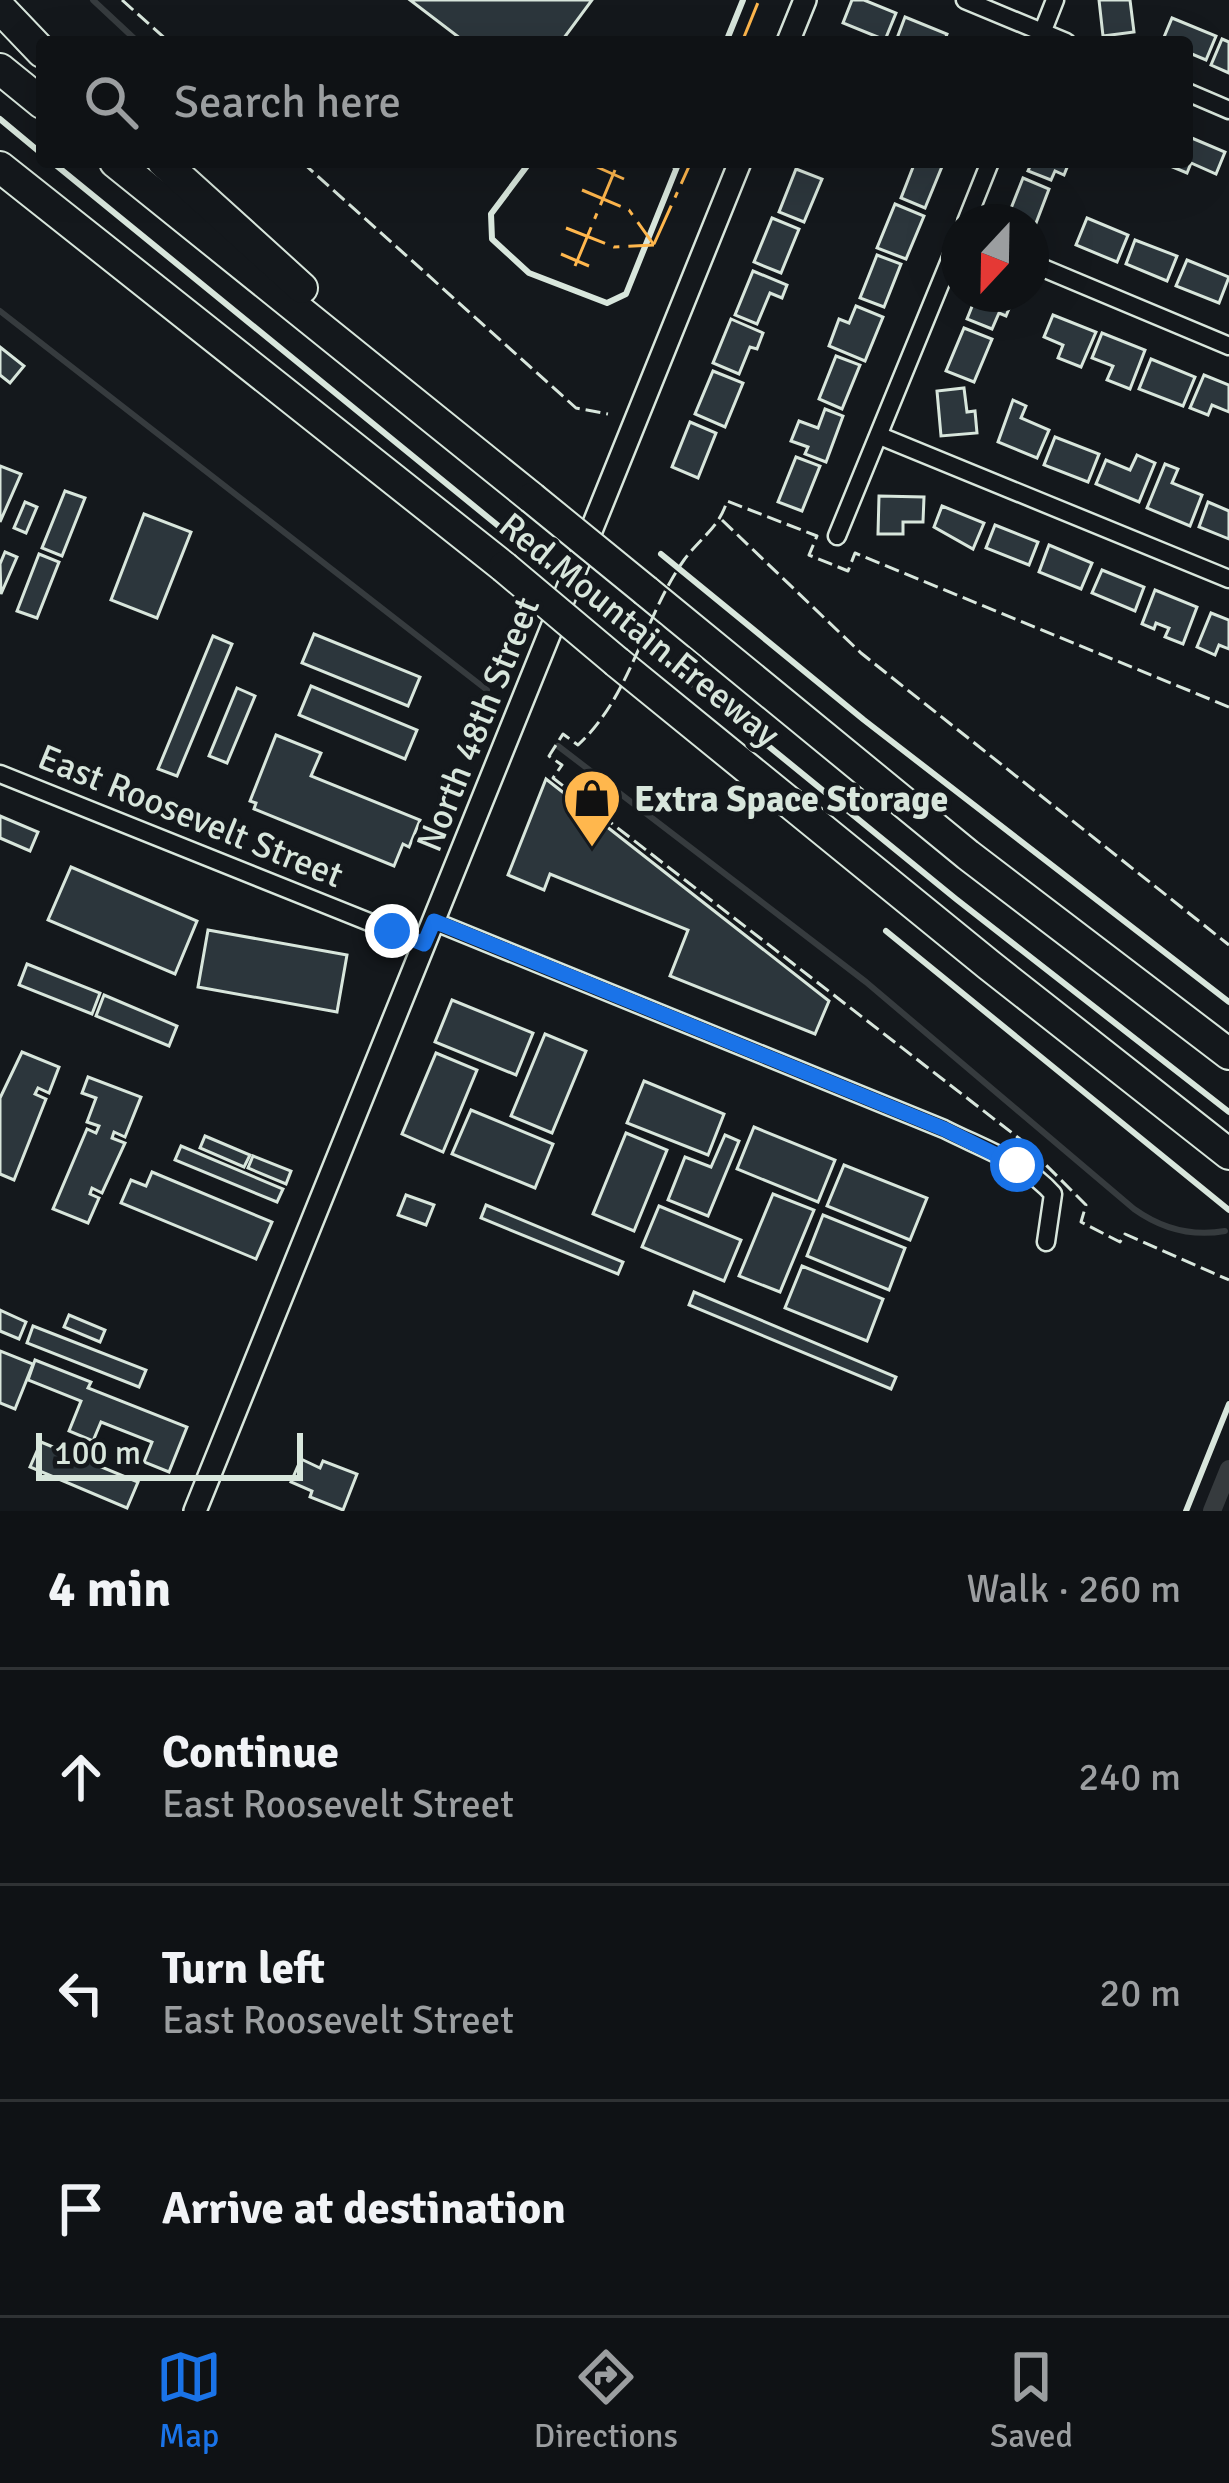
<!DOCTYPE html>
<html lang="en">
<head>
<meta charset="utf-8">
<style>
  body { margin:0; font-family:Signika,sans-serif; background:#1d2022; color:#f1f3f6 }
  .compass { position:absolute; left:941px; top:204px; width:108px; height:108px; border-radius:50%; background:#0f1215; box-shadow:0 12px 48px #0002; rotate:202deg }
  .scale { position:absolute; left:36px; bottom:30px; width:267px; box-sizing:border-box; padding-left:12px; border:6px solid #d8e6dc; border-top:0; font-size:33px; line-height:42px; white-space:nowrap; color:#d8e6dc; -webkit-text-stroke:9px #14181c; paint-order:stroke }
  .stop { position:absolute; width:36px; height:36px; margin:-27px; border:9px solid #1a73e8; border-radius:50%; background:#fff }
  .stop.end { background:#1a73e8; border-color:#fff; box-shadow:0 3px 12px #0008 }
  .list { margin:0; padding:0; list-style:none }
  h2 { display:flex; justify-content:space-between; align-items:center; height:156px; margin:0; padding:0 48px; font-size:51px }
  h2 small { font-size:39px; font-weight:400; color:#9b9ea0 }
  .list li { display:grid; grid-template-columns:78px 1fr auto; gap:36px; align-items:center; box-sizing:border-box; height:216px; padding:0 48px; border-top:3px solid #2f3234 }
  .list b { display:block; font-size:45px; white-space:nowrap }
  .list p { margin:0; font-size:39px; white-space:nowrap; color:#9b9ea0 }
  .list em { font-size:39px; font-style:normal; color:#9b9ea0 }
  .icon { flex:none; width:66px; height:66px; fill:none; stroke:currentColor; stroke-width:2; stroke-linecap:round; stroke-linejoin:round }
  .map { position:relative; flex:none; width:1229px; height:1511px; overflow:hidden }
  .search { position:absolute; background:#0f1215; box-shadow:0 12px 48px #0002; left:36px; right:36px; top:36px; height:132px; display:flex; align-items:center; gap:30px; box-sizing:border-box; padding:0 42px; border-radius:12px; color:#9b9ea0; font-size:45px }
  .sheet { height:804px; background:#0f1215 }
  nav { display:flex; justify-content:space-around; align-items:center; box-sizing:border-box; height:168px; border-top:3px solid #2f3234; background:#0f1215; font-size:33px; color:#9b9ea0 }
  nav a { display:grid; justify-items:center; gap:6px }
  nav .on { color:#1a73e8 }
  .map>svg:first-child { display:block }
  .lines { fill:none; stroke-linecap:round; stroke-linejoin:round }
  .stream { stroke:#363b3e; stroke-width:6 }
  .canal { stroke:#363b3e; stroke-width:18 }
  .building { fill:#2c363c; stroke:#d8e6dc; stroke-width:3 }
  .minor-casing { stroke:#d8e6dc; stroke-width:21 }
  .tertiary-casing { stroke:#d8e6dc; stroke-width:26 }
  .motorway-casing { stroke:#d8e6dc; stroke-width:34 }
  .minor { stroke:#14181c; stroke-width:16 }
  .tertiary { stroke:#14181c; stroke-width:21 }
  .motorway { stroke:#14181c; stroke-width:30 }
  .motorway-bridge-casing { stroke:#d8e6dc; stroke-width:34; stroke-linecap:butt }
  .motorway-bridge { stroke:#14181c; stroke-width:30 }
  .fence { stroke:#d8e6dc; stroke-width:3; stroke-dasharray:15 6; stroke-linecap:butt }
  .wall { stroke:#d8e6dc; stroke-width:6 }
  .power { stroke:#ffb74d; stroke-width:3; stroke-dasharray:42 9 6 9; stroke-linecap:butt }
  .route { stroke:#1a73e8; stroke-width:15 }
  .labels { text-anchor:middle; stroke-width:9; stroke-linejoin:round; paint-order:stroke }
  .street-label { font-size:36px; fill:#d8e6dc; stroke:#14181c }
  .poi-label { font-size:36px; font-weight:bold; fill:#d8e6dc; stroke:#14181c; text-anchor:start }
</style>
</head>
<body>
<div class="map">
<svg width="1229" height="1511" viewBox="0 0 1229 1511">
  <rect width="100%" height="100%" fill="#14181c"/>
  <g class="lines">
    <g class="stream">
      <path d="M 93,0 L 138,42"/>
      <path d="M 0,311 L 487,690"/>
      <path d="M 558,746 L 866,982 L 1134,1209 C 1162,1229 1191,1237 1225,1231"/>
    </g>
    <path class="canal" d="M 1212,1511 L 1229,1469"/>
  </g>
  <g class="building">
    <path d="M 410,0 L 592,0 L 561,42 L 465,42 Z"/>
    <path d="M 852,0 L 864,0 L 896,13 L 885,40 L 843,23 Z"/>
    <path d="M 1099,0 L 1130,0 L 1134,32 L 1103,36 Z"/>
    <path d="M 905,17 L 947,34 L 944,42 L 896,41 Z"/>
    <path d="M 1172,18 L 1216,36 L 1206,60 L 1187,52 L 1187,42 L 1162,42 Z"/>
    <path d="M 1222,39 L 1229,42 L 1229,73 L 1211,65 Z"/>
    <path d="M 1187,136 L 1225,152 L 1216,174 L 1191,163 L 1187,173 L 1170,166 L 1172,162 L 1187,162 Z"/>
    <path d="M 915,162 L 943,164 L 925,208 L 901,198 Z"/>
    <path d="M 1032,162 L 1062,162 L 1068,165 L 1064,175 L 1055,171 L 1051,180 L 1028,171 Z"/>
    <path d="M 796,169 L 822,179 L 804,222 L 779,212 Z"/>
    <path d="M 1023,178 L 1049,189 L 1033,231 L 1031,222 L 1006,221 Z"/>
    <path d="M 895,204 L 924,216 L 906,259 L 877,248 Z"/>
    <path d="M 772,218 L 799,229 L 781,273 L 754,262 Z"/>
    <path d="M 1087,218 L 1128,235 L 1117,262 L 1076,245 Z"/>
    <path d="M 1135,240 L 1177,256 L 1167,281 L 1126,264 Z"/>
    <path d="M 877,255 L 901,264 L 884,307 L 860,298 Z"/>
    <path d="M 1187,260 L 1229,277 L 1219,303 L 1176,286 Z"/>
    <path d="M 753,271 L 787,285 L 782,298 L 770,293 L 757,324 L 735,315 Z"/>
    <path d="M 977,294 L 1015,294 L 1006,316 L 999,313 L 992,329 L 967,319 Z"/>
    <path d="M 856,306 L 883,317 L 865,361 L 829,346 L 839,319 L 849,323 Z"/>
    <path d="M 1053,315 L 1096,332 L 1081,367 L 1058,358 L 1063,345 L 1044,337 Z"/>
    <path d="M 731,319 L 763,333 L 757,349 L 750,347 L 739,374 L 713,363 Z"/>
    <path d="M 964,328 L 992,339 L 974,382 L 946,371 Z"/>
    <path d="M 1102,333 L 1145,350 L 1130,389 L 1107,380 L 1113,366 L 1092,358 Z"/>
    <path d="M 0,347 L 24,366 L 10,383 L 0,375 Z"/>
    <path d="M 836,356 L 860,365 L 842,409 L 819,399 Z"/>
    <path d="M 1151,359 L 1195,377 L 1183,406 L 1139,389 Z"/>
    <path d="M 713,371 L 743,383 L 725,427 L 695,414 Z"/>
    <path d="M 1204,375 L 1229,385 L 1229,412 L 1212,405 L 1208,415 L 1190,408 Z"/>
    <path d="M 964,388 L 967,412 L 975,411 L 977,433 L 941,436 L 937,391 Z"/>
    <path d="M 1013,400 L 1026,406 L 1021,418 L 1049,430 L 1037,458 L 998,442 Z"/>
    <path d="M 825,409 L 843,416 L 826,462 L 805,454 L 808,447 L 791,441 L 799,421 L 818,428 Z"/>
    <path d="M 690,422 L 716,433 L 698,478 L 672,467 Z"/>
    <path d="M 1055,437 L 1099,454 L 1088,482 L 1044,465 Z"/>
    <path d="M 1137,455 L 1155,463 L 1139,502 L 1096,484 L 1106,460 L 1130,470 Z"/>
    <path d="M 796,457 L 820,466 L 802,511 L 778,502 Z"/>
    <path d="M 1165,464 L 1178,469 L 1172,483 L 1202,495 L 1190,526 L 1147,508 Z"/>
    <path d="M 0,466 L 21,474 L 0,522 Z"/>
    <path d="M 65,491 L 85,498 L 62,556 L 42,548 Z"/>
    <path d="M 879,496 L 924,497 L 923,522 L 903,522 L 903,534 L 878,534 Z"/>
    <path d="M 25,502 L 37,507 L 26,533 L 14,528 Z"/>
    <path d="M 1208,502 L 1229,511 L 1229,539 L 1199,527 Z"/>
    <path d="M 942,506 L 984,523 L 973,549 L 934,527 Z"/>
    <path d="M 144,514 L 191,532 L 157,618 L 111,600 Z"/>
    <path d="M 995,525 L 1038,542 L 1029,565 L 986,548 Z"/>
    <path d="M 1049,545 L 1092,563 L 1081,589 L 1039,572 Z"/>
    <path d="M 5,552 L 17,557 L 1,594 L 0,564 Z"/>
    <path d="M 39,554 L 59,562 L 37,618 L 17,611 Z"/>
    <path d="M 1102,570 L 1144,587 L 1135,611 L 1092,593 Z"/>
    <path d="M 1155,590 L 1197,607 L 1183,644 L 1165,637 L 1169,628 L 1156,623 L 1154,629 L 1142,624 Z"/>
    <path d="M 1211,613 L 1229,620 L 1229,649 L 1219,645 L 1215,655 L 1197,647 Z"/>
    <path d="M 314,634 L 420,677 L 408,706 L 302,663 Z"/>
    <path d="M 213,636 L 232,644 L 177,776 L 158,769 Z"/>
    <path d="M 311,686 L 417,730 L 405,759 L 299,715 Z"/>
    <path d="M 237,688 L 255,696 L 227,763 L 209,756 Z"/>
    <path d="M 276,735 L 321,753 L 311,776 L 420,820 L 409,847 L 403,844 L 394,866 L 254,809 L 256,803 L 250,801 Z"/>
    <path d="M 546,779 L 829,1001 L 815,1034 L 670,976 L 688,930 L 550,874 L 544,890 L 508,875 Z"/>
    <path d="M 0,816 L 38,832 L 30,851 L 0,838 Z"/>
    <path d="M 71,867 L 197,921 L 175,974 L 48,920 Z"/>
    <path d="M 208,930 L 347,955 L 337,1012 L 198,987 Z"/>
    <path d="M 27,964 L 100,993 L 92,1014 L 19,985 Z"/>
    <path d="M 104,995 L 177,1026 L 169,1046 L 96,1016 Z"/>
    <path d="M 452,1000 L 533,1033 L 516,1075 L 435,1042 Z"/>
    <path d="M 545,1034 L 586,1051 L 552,1133 L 511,1116 Z"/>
    <path d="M 22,1052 L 59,1067 L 49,1093 L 38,1088 L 35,1094 L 46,1099 L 14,1180 L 0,1174 L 0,1098 Z"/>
    <path d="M 436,1053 L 477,1070 L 443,1152 L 402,1134 Z"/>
    <path d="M 88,1077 L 141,1097 L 125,1137 L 114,1132 L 112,1138 L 125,1143 L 102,1193 L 92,1188 L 90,1194 L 99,1198 L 88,1223 L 53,1209 L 87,1129 L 96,1133 L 99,1126 L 87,1122 L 96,1098 L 82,1093 Z"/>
    <path d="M 644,1081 L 724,1114 L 708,1155 L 627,1123 Z"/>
    <path d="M 471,1110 L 553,1144 L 535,1188 L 452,1154 Z"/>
    <path d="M 754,1127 L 835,1160 L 818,1202 L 737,1169 Z"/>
    <path d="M 626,1133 L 667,1150 L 634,1231 L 593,1214 Z"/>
    <path d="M 725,1135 L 739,1141 L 708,1216 L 668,1200 L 685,1157 L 711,1167 Z"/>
    <path d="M 205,1136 L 250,1155 L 244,1167 L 200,1148 Z"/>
    <path d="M 181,1146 L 283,1189 L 277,1202 L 175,1160 Z"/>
    <path d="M 253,1156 L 291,1171 L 286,1184 L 248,1168 Z"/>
    <path d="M 844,1165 L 927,1198 L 910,1240 L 827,1206 Z"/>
    <path d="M 152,1172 L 272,1222 L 256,1259 L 121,1203 L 131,1180 L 146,1186 Z"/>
    <path d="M 773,1194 L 814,1210 L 780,1292 L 739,1276 Z"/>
    <path d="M 406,1195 L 434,1205 L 426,1225 L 398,1215 Z"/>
    <path d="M 486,1205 L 623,1262 L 618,1274 L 481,1218 Z"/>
    <path d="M 659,1206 L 741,1240 L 724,1281 L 642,1247 Z"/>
    <path d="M 823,1215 L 905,1248 L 889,1290 L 807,1256 Z"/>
    <path d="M 802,1266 L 883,1299 L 867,1341 L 785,1308 Z"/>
    <path d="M 694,1292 L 896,1377 L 891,1389 L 689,1305 Z"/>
    <path d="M 0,1310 L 26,1322 L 19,1339 L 0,1331 Z"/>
    <path d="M 69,1315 L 105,1330 L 100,1342 L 64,1327 Z"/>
    <path d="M 33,1326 L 146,1370 L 139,1387 L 27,1343 Z"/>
    <path d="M 0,1351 L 33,1364 L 15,1409 L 0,1403 Z"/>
    <path d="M 35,1360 L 91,1382 L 88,1388 L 187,1427 L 169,1472 L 144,1462 L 152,1442 L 101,1422 L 93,1441 L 69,1431 L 81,1401 L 28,1380 Z"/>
    <path d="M 41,1442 L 138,1482 L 127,1508 L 30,1467 Z"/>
    <path d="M 301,1459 L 320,1468 L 323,1461 L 357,1474 L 343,1510 L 310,1497 L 312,1491 L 291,1482 Z"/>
  </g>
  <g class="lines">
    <g class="minor-casing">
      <g id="minor">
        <path d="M 965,0 L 1066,42"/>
        <path d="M 1040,38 L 1055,0"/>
        <path d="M 1187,92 L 1229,110"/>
        <path d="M 966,222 L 990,162"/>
        <path d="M 1031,263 L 1229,346"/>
        <path d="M 880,436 L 1229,579"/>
        <path d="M 837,536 L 959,238"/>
        <path d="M 0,774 L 424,944"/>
        <path d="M 433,921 L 944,1129 C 981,1148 1025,1162 1053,1194 L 1046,1242"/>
      </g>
    </g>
    <g class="tertiary-casing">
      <g id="tertiary">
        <path d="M 788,42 L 805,0"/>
        <path d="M 195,1511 L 740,162"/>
      </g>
    </g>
    <g class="motorway-casing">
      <g id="motorway">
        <path d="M 0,8 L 42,52"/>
        <path d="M 0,69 L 42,103"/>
        <path d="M 115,162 L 532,498"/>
        <path d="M 163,162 L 302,288"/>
        <path d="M 0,167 L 504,567"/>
        <path d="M 646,591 L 968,855 L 1229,1054"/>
        <path d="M 617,662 L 989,965 L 1229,1154"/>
      </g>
    </g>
    <use href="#minor" class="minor"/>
    <use href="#tertiary" class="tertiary"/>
    <use href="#motorway" class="motorway"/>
    <g class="motorway-bridge-casing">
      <g id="motorway-bridge">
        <path d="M 532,498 L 646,591"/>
        <path d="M 504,567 L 617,662"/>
      </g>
    </g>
    <use href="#motorway-bridge" class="motorway-bridge"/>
    <g class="fence">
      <path d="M 122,0 L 169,42"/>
      <path d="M 302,162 L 576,408 L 608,414"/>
      <path d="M 722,520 L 861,653 L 1229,945"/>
      <path d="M 1229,707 L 855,553 L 848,571 L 809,555 L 817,536 L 727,501 C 719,528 700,538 684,560 C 643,618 632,695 578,745 L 563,734 L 549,756 L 562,765 L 553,778 L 1020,1139 L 1086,1205 L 1081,1222 L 1120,1242 L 1125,1234 L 1229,1280"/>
    </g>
    <g class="wall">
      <path d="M 726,42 L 743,0"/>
      <path d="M 0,119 L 42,154"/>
      <path d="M 52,162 L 956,899 L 1229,1112"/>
      <path d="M 530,162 L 491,214 L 492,239 L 529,273 L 607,303 L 626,294 L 677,167 L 665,162"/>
      <path d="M 661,554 L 864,720 L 1229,1002"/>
      <path d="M 886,931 L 1229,1210"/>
      <path d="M 1186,1511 L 1229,1404"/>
    </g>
    <g class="power">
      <path d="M 742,42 L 759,0"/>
      <path d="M 597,167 L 624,179"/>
      <path d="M 582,190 L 629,210 L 654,245"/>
      <path d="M 566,228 L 614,247 L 654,245"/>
      <path d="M 654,244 L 691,162"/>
      <path d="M 561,254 L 589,266"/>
      <path d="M 575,266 L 615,170"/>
    </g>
  </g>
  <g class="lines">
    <path class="route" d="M 392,931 L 424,944 L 434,921 L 944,1129 L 1017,1165"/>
  </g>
  <defs>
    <g id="shop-pin" transform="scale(3)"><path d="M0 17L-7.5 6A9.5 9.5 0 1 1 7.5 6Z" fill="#ffb74d" stroke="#14181c"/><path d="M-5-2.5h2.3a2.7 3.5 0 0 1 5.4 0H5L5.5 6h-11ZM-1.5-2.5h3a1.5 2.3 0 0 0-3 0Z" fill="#111"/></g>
  </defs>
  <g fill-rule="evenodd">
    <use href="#shop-pin" x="592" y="798"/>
  </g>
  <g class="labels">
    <g class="street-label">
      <text transform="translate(640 629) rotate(39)" y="13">Red Mountain Freeway</text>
      <text transform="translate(477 724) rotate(-68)" y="13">North 48th Street</text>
      <text transform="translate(191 815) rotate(22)" y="13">East Roosevelt Street</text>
    </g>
    <g class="poi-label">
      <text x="634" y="811">Extra Space Storage</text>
    </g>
  </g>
</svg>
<svg class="compass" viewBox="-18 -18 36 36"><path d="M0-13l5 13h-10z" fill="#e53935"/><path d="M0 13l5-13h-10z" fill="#9b9ea0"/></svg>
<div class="scale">100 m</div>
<div class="stop" style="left:1017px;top:1165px"></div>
<div class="stop end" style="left:392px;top:931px"></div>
<div class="search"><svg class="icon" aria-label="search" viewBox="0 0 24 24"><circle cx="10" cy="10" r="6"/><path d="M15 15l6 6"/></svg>Search here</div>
</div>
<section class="sheet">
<h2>4 min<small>Walk · 260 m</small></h2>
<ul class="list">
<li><svg class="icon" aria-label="ahead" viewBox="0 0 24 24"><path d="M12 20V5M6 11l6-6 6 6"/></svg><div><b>Continue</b><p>East Roosevelt Street</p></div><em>240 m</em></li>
<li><svg class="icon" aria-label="left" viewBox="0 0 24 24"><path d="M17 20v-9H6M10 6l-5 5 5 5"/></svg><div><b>Turn left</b><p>East Roosevelt Street</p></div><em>20 m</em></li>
<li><svg class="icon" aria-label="arrive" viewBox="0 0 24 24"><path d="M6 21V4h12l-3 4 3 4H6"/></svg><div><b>Arrive at destination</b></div></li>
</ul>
</section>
<nav>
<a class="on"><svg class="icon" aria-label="map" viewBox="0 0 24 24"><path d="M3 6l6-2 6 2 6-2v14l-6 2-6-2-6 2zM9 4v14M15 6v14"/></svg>Map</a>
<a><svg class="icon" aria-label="directions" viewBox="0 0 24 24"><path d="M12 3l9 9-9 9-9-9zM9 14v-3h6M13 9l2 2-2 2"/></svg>Directions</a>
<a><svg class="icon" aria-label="saved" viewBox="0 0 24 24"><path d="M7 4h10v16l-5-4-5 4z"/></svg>Saved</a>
</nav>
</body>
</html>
